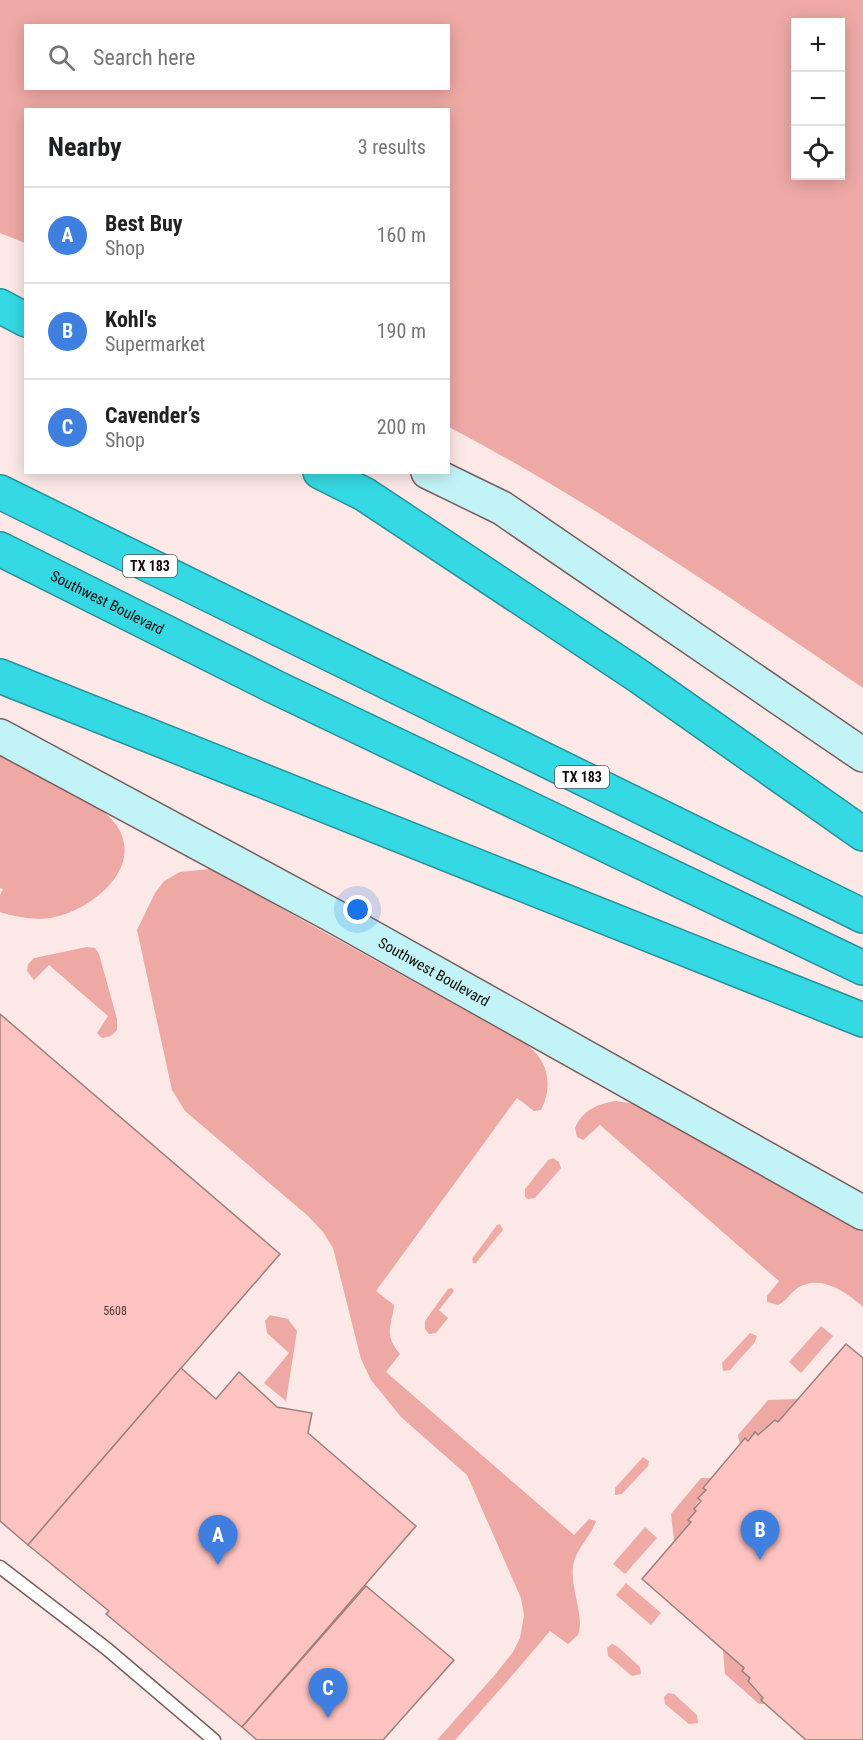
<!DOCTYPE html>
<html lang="en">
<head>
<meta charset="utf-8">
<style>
  body { margin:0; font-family:"Roboto Condensed",sans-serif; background:#f2f2f2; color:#202124 }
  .controls { position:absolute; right:18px; top:18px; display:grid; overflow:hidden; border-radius:0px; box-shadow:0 3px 15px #0003 }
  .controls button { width:54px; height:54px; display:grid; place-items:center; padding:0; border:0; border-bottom:2px solid #e0e0e0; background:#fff; color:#202124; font:30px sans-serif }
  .you { position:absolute; left:358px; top:910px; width:21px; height:21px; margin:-15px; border:4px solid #fff; border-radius:50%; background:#1a73e8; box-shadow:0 0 0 9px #1a73e833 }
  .badge { display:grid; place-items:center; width:39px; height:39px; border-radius:50%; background:#0f766e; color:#fff; font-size:20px; font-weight:700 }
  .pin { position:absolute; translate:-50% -50px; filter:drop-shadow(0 2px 3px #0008) }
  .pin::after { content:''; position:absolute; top:32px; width:21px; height:18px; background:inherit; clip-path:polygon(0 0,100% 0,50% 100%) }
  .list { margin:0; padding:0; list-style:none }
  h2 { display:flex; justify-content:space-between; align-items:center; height:78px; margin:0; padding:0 24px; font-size:26px }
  h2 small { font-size:20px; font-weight:400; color:#757577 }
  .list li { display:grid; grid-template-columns:39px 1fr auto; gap:18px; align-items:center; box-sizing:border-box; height:96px; padding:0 24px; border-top:2px solid #e0e0e0 }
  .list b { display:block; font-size:22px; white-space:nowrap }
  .list p { margin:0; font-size:20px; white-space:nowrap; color:#757577 }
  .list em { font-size:20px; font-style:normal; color:#757577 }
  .icon { flex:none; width:33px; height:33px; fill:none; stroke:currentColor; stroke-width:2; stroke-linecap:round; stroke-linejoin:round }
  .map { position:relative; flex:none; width:863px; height:1740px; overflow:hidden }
  .search { position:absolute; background:#fff; box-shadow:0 3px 15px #0003; left:24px; top:24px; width:426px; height:66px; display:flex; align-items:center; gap:15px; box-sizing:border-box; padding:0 21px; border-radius:0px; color:#757577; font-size:22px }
  .panel { position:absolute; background:#fff; box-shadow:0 3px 15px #0003; left:24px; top:108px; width:426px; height:366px; border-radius:0px }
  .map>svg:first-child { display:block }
  .green { fill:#eea9a5; fill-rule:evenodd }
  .forest { fill:#f1aba7 }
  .building { fill:#fdc3c0; stroke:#9d807e; stroke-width:1.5 }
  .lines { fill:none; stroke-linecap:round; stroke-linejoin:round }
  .service-casing { stroke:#795e5c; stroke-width:15 }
  .secondary-casing { stroke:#795e5c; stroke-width:36 }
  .motorway-casing { stroke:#299198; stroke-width:36 }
  .service { stroke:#fff; stroke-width:12 }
  .secondary { stroke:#c2f4f7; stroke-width:33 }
  .motorway { stroke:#34d9e4; stroke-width:33 }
  .labels { text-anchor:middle; stroke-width:5; stroke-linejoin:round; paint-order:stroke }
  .number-label { font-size:12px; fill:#4e3838 }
  .shield { fill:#fff; stroke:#5a5454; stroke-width:1.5 }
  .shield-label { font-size:14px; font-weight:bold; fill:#140a0a }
  .street-label { font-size:15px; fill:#140a0a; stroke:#fff }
</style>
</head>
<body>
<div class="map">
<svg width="863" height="1740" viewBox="0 0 863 1740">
  <rect width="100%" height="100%" fill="#fce8e7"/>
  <g class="green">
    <path d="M 0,0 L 863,0 L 863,688 C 728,596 593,503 449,427 L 448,110 L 26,110 L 25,243 L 0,233 ZM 796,22 L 840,22 L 840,176 L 796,176 ZM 26,26 L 448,26 L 448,88 L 26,88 Z"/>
    <path d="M 0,753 C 29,769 101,800 117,826 C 145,869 89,912 50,918 C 33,920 16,917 0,912 L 0,895 L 3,889 L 0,888 Z"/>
    <path d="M 210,869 L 526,1044 C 549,1061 553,1086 541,1110 L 534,1111 L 517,1098 L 376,1291 L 394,1305 C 392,1327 383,1334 400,1354 L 386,1372 L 574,1535 L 589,1519 L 596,1521 C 591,1537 576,1548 573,1566 C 570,1588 585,1617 578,1635 L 568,1644 L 550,1631 L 503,1686 L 493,1677 L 513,1652 L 520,1638 L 524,1615 L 521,1598 L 467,1475 L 401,1417 L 371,1380 L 361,1359 L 333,1248 L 323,1232 L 308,1216 L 185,1111 L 172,1090 L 137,930 L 155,893 L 164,881 L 180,872 Z"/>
    <path d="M 87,947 L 95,948 L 99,954 L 117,1019 L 117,1030 L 111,1036 L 102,1038 L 97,1033 L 108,1016 L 49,965 L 34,980 L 27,971 L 28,964 L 34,958 Z"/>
    <path d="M 616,1101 L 636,1104 L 863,1229 L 863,1307 C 846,1292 818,1272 795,1290 C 789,1295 785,1302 778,1305 L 767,1302 L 767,1296 L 779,1281 L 600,1125 L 583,1140 L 577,1137 L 575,1128 C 583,1110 597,1104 616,1101 Z"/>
    <path d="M 452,1288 L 454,1291 L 439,1310 L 448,1318 L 436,1333 L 429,1334 L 425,1329 L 425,1321 L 448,1289 Z"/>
    <path d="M 270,1315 L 288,1319 L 297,1331 L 286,1401 L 264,1383 L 289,1353 L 267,1333 L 265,1321 Z"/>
    <path d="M 798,1399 L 778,1422 L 775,1420 L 768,1428 L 765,1427 L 758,1435 L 755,1433 L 740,1445 L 738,1435 L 768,1400 Z"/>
    <path d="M 701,1478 L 712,1478 L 704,1488 L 706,1490 L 694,1508 L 696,1511 L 689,1519 L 691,1522 L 674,1541 L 671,1514 Z"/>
    <path d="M 723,1650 L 744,1668 L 742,1671 L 750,1678 L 748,1681 L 756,1688 L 754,1690 L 763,1698 L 761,1700 L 765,1704 L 759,1704 L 725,1674 Z"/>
  </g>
  <g class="forest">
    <path d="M 553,1158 L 559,1162 L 561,1168 L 535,1198 L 528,1199 L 525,1197 L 525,1189 L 548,1160 Z"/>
    <path d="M 500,1224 L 503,1230 L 476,1263 L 473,1263 L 472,1259 L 497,1225 Z"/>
    <path d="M 821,1326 L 833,1336 L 801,1373 L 789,1362 Z"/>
    <path d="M 750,1333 L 757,1336 L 755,1342 L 730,1370 L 723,1371 L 722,1363 Z"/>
    <path d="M 643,1457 L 649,1461 L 648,1466 L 622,1494 L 615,1495 L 615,1488 Z"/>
    <path d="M 645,1527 L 657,1538 L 625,1574 L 613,1564 Z"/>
    <path d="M 626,1583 L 661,1613 L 651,1625 L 616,1595 Z"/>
    <path d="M 612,1644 L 617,1646 L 640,1667 L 641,1674 L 632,1676 L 608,1656 L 607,1648 Z"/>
    <path d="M 493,1677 L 503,1686 L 455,1740 L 437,1740 Z"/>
    <path d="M 668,1693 L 674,1694 L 697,1715 L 698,1723 L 689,1724 L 665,1704 L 664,1697 Z"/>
  </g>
  <g class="building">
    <path d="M 0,1014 L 280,1254 L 28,1545 L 0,1521 Z"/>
    <path d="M 846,1344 L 863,1358 L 863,1740 L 806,1740 L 761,1700 L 763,1698 L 748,1681 L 750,1678 L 742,1671 L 744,1668 L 642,1579 L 691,1522 L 688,1520 L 696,1511 L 694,1509 L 701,1501 L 698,1498 L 706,1490 L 703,1488 L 745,1438 L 748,1441 L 755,1432 L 758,1435 L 775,1420 L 778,1422 Z"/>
    <path d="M 181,1368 L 216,1399 L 239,1372 L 277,1407 L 312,1413 L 308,1433 L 416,1526 L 242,1727 L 106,1614 L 109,1611 L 28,1545 Z"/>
    <path d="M 366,1586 L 454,1660 L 383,1740 L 257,1740 L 242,1727 Z"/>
  </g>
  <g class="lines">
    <g class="service-casing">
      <path id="service" d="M 0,1567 L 107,1649 L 214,1740"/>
    </g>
    <g class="secondary-casing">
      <g id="secondary">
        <path d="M 428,472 L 502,508 L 863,755"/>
        <path id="s1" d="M 0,736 L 332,915 L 863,1213"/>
      </g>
    </g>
    <g class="motorway-casing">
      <g id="motorway">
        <path d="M 0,306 L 26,320"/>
        <path d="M 320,472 L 364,494 L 637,675 L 863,834"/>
        <path d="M 0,492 L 863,916"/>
        <path id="s2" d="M 0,549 L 277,688 L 863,968"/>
        <path d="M 0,676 L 863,1020"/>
      </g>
    </g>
    <use href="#service" class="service"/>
    <use href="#secondary" class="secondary"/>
    <use href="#motorway" class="motorway"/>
  </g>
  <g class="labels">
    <g class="number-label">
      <text x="115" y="1315">5608</text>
    </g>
    <g class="shield">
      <rect x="123" y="555" width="54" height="22" rx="4.5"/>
      <rect x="555" y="766" width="54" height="22" rx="4.5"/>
    </g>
    <g class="shield-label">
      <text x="150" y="571">TX 183</text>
      <text x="582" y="782">TX 183</text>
    </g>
    <g class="street-label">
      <text dy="5" stroke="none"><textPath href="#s2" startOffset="120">Southwest Boulevard</textPath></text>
      <text dy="5" stroke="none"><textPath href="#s1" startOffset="494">Southwest Boulevard</textPath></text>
    </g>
  </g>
</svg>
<div class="controls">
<button>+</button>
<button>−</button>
<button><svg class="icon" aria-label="locate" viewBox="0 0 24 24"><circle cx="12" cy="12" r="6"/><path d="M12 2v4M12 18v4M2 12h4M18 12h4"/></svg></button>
</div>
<div class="you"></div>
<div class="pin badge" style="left:218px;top:1565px;background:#3f7fe0">A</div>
<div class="pin badge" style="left:760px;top:1560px;background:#3f7fe0">B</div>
<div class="pin badge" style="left:328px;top:1718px;background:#3f7fe0">C</div>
<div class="search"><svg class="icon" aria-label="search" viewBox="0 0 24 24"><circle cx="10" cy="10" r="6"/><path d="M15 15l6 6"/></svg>Search here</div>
<section class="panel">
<h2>Nearby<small>3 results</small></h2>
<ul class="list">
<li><span class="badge" style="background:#3f7fe0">A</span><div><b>Best Buy</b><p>Shop</p></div><em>160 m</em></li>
<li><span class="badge" style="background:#3f7fe0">B</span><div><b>Kohl's</b><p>Supermarket</p></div><em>190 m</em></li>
<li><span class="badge" style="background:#3f7fe0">C</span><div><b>Cavender’s</b><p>Shop</p></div><em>200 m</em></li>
</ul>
</section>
</div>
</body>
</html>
